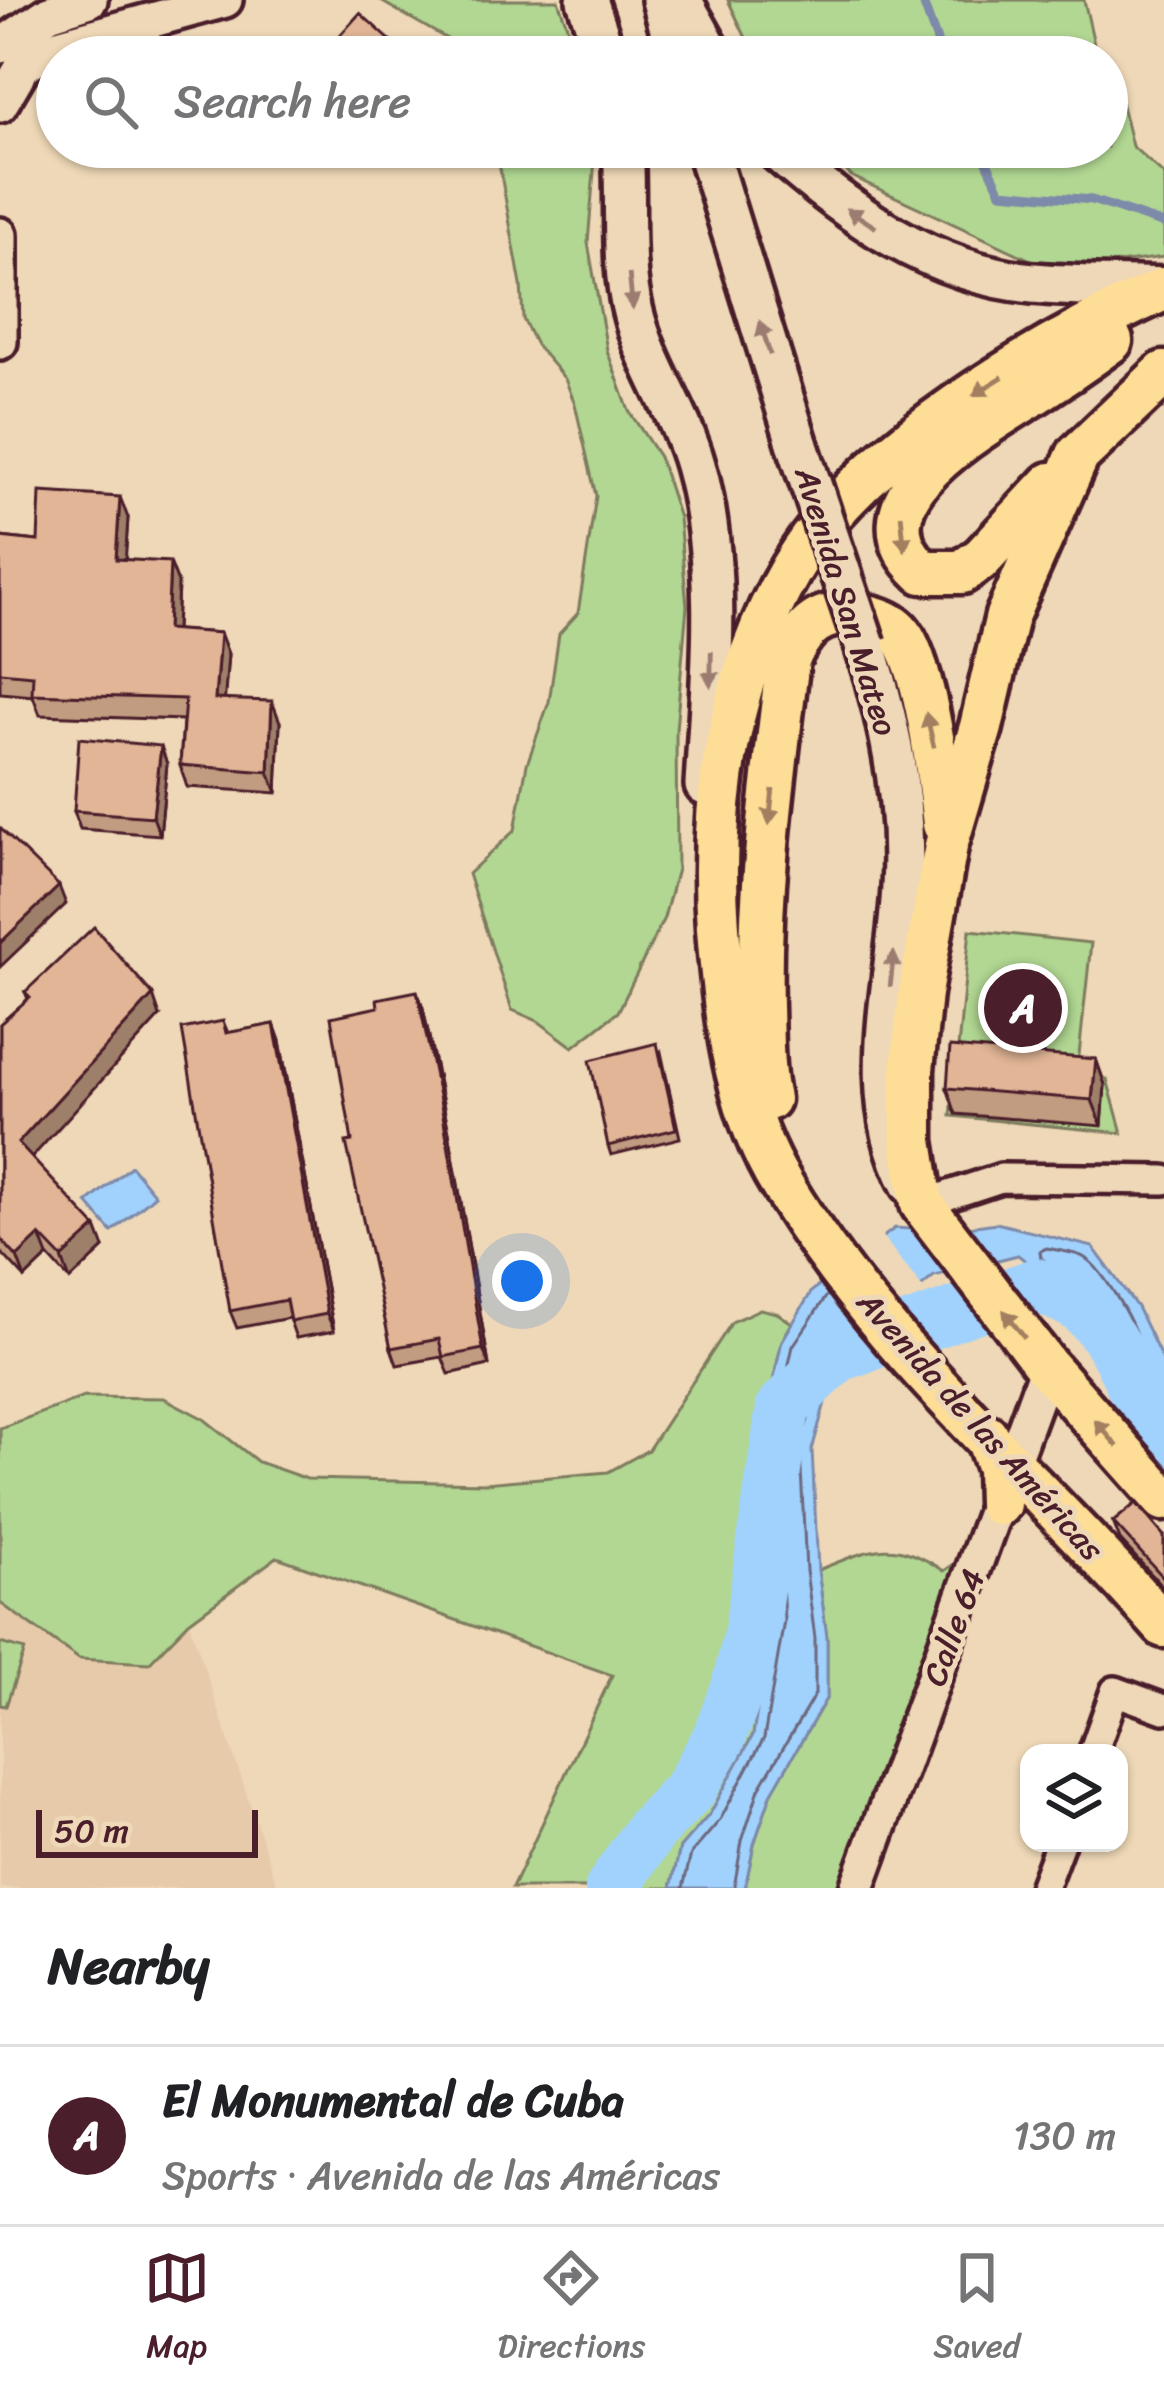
<!DOCTYPE html>
<html lang="en">
<head>
<meta charset="utf-8">
<style>
  body { margin:0; font-family:Sriracha,sans-serif; background:#f6f6f6; color:#202124 }
  .controls { position:absolute; right:36px; bottom:36px; display:grid; overflow:hidden; border-radius:24px; box-shadow:0 3px 9px #0004 }
  .controls button { width:108px; height:108px; display:grid; place-items:center; padding:0; border:0; border-bottom:3px solid #e0e0e0; background:#fff; color:#202124; font:60px sans-serif }
  .scale { position:absolute; left:36px; bottom:30px; width:222px; box-sizing:border-box; padding-left:12px; border:6px solid #4a1f2b; border-top:0; font-size:33px; line-height:42px; white-space:nowrap; color:#4a1f2b; -webkit-text-stroke:9px #eed8b7; paint-order:stroke }
  .you { position:absolute; left:522px; top:1281px; width:42px; height:42px; margin:-30px; border:9px solid #fff; border-radius:50%; background:#1a73e8; box-shadow:0 0 0 18px #1a73e833 }
  .badge { display:grid; place-items:center; width:78px; height:78px; border-radius:50%; background:#4a1f2b; color:#fff; font-size:39px; font-weight:700 }
  .pin { position:absolute; translate:-50% -50%; border:6px solid #fff; box-shadow:0 3px 12px #0006 }
  .list { margin:0; padding:0; list-style:none }
  h2 { display:flex; justify-content:space-between; align-items:center; height:156px; margin:0; padding:0 48px; font-size:51px }
  h2 small { font-size:39px; font-weight:400; color:#757577 }
  .list li { display:grid; grid-template-columns:78px 1fr auto; gap:36px; align-items:center; box-sizing:border-box; height:180px; padding:0 48px; border-top:3px solid #e0e0e0 }
  .list b { display:block; font-size:45px; white-space:nowrap }
  .list p { margin:0; font-size:39px; white-space:nowrap; color:#757577 }
  .list em { font-size:39px; font-style:normal; color:#757577 }
  .icon { flex:none; width:66px; height:66px; fill:none; stroke:currentColor; stroke-width:2; stroke-linecap:round; stroke-linejoin:round }
  .map { position:relative; flex:none; width:1164px; height:1888px; overflow:hidden }
  .search { position:absolute; background:#fff; box-shadow:0 3px 9px #0004; left:36px; right:36px; top:36px; height:132px; display:flex; align-items:center; gap:30px; box-sizing:border-box; padding:0 42px; border-radius:66px; color:#757577; font-size:45px }
  .sheet { height:336px; background:#fff }
  nav { display:flex; justify-content:space-around; align-items:center; box-sizing:border-box; height:168px; border-top:3px solid #e0e0e0; background:#fff; font-size:33px; color:#757577 }
  nav a { display:grid; justify-items:center; gap:6px }
  nav .on { color:#4a1f2b }
  .map>svg:first-child { display:block }
  .built { fill:#e7caaa }
  .green { fill:#b1d792; stroke:#7e7b5e; stroke-width:3 }
  .water { fill:#a1d2fd; stroke:#7e8aa9; stroke-width:3 }
  .pier { fill:#eed8b7 }
  .lines { fill:none; stroke-linecap:round; stroke-linejoin:round }
  .shore { stroke:#6d677f; stroke-width:3 }
  .stream { stroke:#7e8aa9; stroke-width:9 }
  .river { stroke:#a1d2fd; stroke-width:54 }
  .minor-casing { stroke:#4a1f2b; stroke-width:36 }
  .tertiary-casing { stroke:#4a1f2b; stroke-width:42 }
  .secondary-casing { stroke:#4a1f2b; stroke-width:48 }
  .primary-casing { stroke:#4a1f2b; stroke-width:51 }
  .minor { stroke:#eed8b7; stroke-width:27 }
  .tertiary { stroke:#eed8b7; stroke-width:33 }
  .secondary { stroke:#eed8b7; stroke-width:39 }
  .primary { stroke:#fede96; stroke-width:42 }
  .secondary-bridge-casing { stroke:#4a1f2b; stroke-width:48; stroke-linecap:butt }
  .secondary-bridge { stroke:#eed8b7; stroke-width:39 }
  .wall { fill:#c29c81; stroke:#4a1f2b; stroke-width:3 }
  .shaded-wall { fill:#9e7f69; stroke:#4a1f2b; stroke-width:3 }
  .building { fill:#e1b596; stroke:#4a1f2b; stroke-width:3 }
  .oneway { fill:#9c7c71 }
  .oneway2 { fill:#a47e60 }
  .labels { text-anchor:middle; stroke-width:10; stroke-linejoin:round; paint-order:stroke }
  .street-label { font-size:33px; fill:#4a1f2b; stroke:#eed8b7 }
</style>
</head>
<body>
<div class="map">
<svg width="1164" height="1888" viewBox="0 0 1164 1888">
  <rect width="100%" height="100%" fill="#eed8b7"/>
  <filter id="ink" filterUnits="userSpaceOnUse"><feTurbulence type="fractalNoise" baseFrequency=".00833" numOctaves="2"/><feDisplacementMap in="SourceGraphic" scale="24" xChannelSelector="R" yChannelSelector="G"/><feConvolveMatrix kernelMatrix="1 2 1 2 8 2 1 2 1" color-interpolation-filters="sRGB"/></filter>
  <g filter="url(#ink)">
    <path class="built" d="M 0,1603 L 79,1659 L 149,1663 L 189,1622 L 278,1888 L 0,1888 Z"/>
    <g class="green">
      <path d="M 379,0 L 558,0 L 578,57 L 470,57 L 468,51 Z"/>
      <path d="M 728,0 L 1084,0 L 1097,57 L 755,57 Z"/>
      <path d="M 1107,74 L 1119,93 L 1132,146 L 1164,175 L 1164,257 L 1104,265 L 1033,261 L 851,176 L 825,147 L 1107,147 Z"/>
      <path d="M 496,147 L 596,147 L 588,243 L 607,350 L 629,411 L 659,457 L 679,518 L 687,606 L 676,730 L 677,869 L 664,918 L 618,1012 L 573,1047 L 538,1021 L 512,1010 L 468,874 L 515,830 L 527,764 L 549,702 L 559,634 L 578,613 L 596,496 L 575,404 L 565,379 L 536,345 L 523,319 L 521,285 Z"/>
      <path d="M 970,930 L 1091,943 L 1077,1074 L 1107,1079 L 1122,1133 L 951,1116 Z"/>
      <path d="M 760,1309 L 777,1313 L 792,1323 L 782,1341 L 758,1450 L 767,1517 L 772,1621 L 753,1735 L 710,1814 L 680,1848 L 671,1888 L 512,1888 L 612,1675 L 277,1557 L 189,1622 L 149,1663 L 79,1659 L 0,1603 L 0,1428 L 84,1397 L 164,1398 L 204,1419 L 258,1462 L 307,1479 L 485,1483 L 608,1472 L 648,1450 L 732,1322 Z"/>
      <path d="M 983,1544 L 857,1888 L 745,1888 L 754,1844 L 771,1794 L 827,1697 L 827,1637 L 818,1570 C 871,1549 893,1536 944,1571 Z"/>
      <path d="M 0,1643 L 25,1650 L 6,1706 L 0,1705 Z"/>
    </g>
    <g class="water">
      <path d="M 131,1166 L 155,1195 L 112,1232 L 87,1203 Z"/>
      <path d="M 996,1223 L 1093,1247 L 1137,1307 L 1164,1363 L 1164,1440 L 1143,1415 L 1123,1358 L 1085,1308 L 1018,1255 L 934,1276 L 838,1355 L 812,1450 L 818,1570 L 827,1637 L 827,1697 L 771,1794 L 754,1844 L 745,1888 L 671,1888 L 680,1848 L 710,1814 L 753,1735 L 772,1621 L 767,1517 L 758,1450 L 782,1341 L 812,1291 L 895,1228 L 941,1231 Z"/>
    </g>
    <path class="pier" d="M 879,1232 L 925,1291 L 902,1310 L 856,1250 Z"/>
    <g class="lines">
      <g class="shore">
        <path d="M 1047,1248 C 1058,1251 1076,1252 1085,1258 C 1103,1269 1140,1331 1139,1349 L 1131,1350 L 1093,1300 L 1041,1258 L 1040,1251 Z"/>
        <path d="M 683,1888 L 691,1854 L 720,1820 L 764,1738 L 784,1621 L 779,1516 L 770,1449 L 793,1346 L 828,1294"/>
        <path d="M 734,1888 L 742,1841 L 759,1789 L 815,1694 L 815,1638 L 806,1571 L 800,1448 L 827,1351 L 854,1327"/>
      </g>
      <g class="stream">
        <path d="M 922,0 L 943,57"/>
        <path d="M 980,147 L 1001,192 L 1092,200 L 1164,224"/>
      </g>
      <path class="river" d="M 612,1888 L 651,1830 L 690,1789 L 718,1740 L 738,1688 L 751,1631 L 783,1407 L 838,1355 L 1036,1285 C 1052,1292 1074,1299 1086,1311 C 1125,1348 1137,1404 1164,1449"/>
      <g class="minor-casing">
        <g id="minor">
          <path d="M 922,1204 L 1001,1178 L 1164,1180"/>
          <path d="M 1093,1753 L 1115,1691 L 1164,1709"/>
          <path d="M 1043,1888 L 1060,1843"/>
        </g>
      </g>
      <g class="tertiary-casing">
        <g id="tertiary">
          <path d="M 0,46 L 49,13 L 90,0"/>
          <path d="M 0,105 L 23,66 L 51,48 L 225,0"/>
          <path d="M 0,235 L 0,342"/>
          <path d="M 857,1888 L 1047,1367"/>
        </g>
      </g>
      <g class="secondary-casing">
        <g id="secondary">
          <path d="M 587,0 L 606,57"/>
          <path d="M 662,0 L 678,57"/>
          <path d="M 681,0 L 713,57"/>
          <path d="M 623,147 C 627,198 620,263 633,312 C 646,366 680,412 695,465 C 723,564 711,684 705,785"/>
          <path d="M 706,147 L 799,449"/>
          <path d="M 773,147 C 848,213 929,273 1033,283 C 1076,287 1121,286 1164,288"/>
          <path d="M 865,645 C 891,724 907,804 902,887 C 897,983 862,1094 911,1184"/>
        </g>
      </g>
      <g class="primary-casing">
        <g id="primary">
          <path d="M 1164,289 C 1039,346 862,448 791,569 C 729,676 709,805 718,928 C 724,1010 734,1099 775,1173 C 874,1346 1034,1477 1164,1626"/>
          <path d="M 1164,373 L 1078,455 L 1007,616 L 981,727 L 946,846 L 920,993 L 912,1070 L 912,1141 L 922,1204 L 1047,1367 L 1164,1499"/>
          <path d="M 1051,484 L 982,558 L 962,572 L 923,572 C 847,502 976,431 1027,398 C 1056,380 1084,361 1111,341"/>
          <path d="M 768,1099 C 761,1069 762,1038 761,1007 C 758,890 774,775 788,659 C 800,635 812,616 841,614 C 860,613 889,618 901,634 C 926,669 939,779 944,824"/>
          <path d="M 986,1435 L 998,1468 L 999,1504"/>
        </g>
      </g>
      <use href="#minor" class="minor"/>
      <use href="#tertiary" class="tertiary"/>
      <use href="#secondary" class="secondary"/>
      <use href="#primary" class="primary"/>
      <g class="secondary-bridge-casing">
        <path id="secondary-bridge" d="M 799,449 L 865,645"/>
      </g>
      <use href="#secondary-bridge" class="secondary-bridge"/>
    </g>
    <g class="wall">
      <path d="M 333,43 L 397,57 L 338,57 Z"/>
      <path d="M 128,518 L 125,560 L 178,583 L 176,630 L 220,633 L 228,654 L 224,700 L 280,722 L 277,793 L 187,787 L 180,765 L 183,720 L 40,715 L 33,696 L 0,693 L 0,537 L 38,541 Z"/>
      <path d="M 167,764 L 160,835 L 80,829 L 74,811 Z"/>
      <path d="M 25,992 L 160,1016 L 31,1157 L 104,1248 L 70,1280 L 48,1256 L 25,1278 L 0,1251 L 0,1024 L 28,999 Z"/>
      <path d="M 423,1008 L 449,1132 L 489,1365 L 449,1374 L 442,1357 L 397,1365 L 391,1348 L 352,1141 Z"/>
      <path d="M 223,1021 L 228,1033 L 274,1024 L 280,1041 L 334,1331 L 296,1338 L 289,1318 L 237,1328 L 230,1311 Z"/>
      <path d="M 661,1052 L 680,1138 L 611,1155 L 608,1146 Z"/>
      <path d="M 1096,1059 L 1105,1085 L 1102,1126 L 956,1114 L 947,1088 Z"/>
      <path d="M 1113,1522 L 1164,1536 L 1164,1588 L 1120,1540 Z"/>
    </g>
    <g class="shaded-wall">
      <path d="M 391,41 L 397,57 L 376,57 Z"/>
      <path d="M 120,497 L 128,518 L 124,581 L 116,559 Z"/>
      <path d="M 170,562 L 178,583 L 175,651 L 167,629 Z"/>
      <path d="M 220,633 L 228,654 L 223,721 L 215,699 Z"/>
      <path d="M 272,701 L 280,722 L 277,793 L 269,772 Z"/>
      <path d="M 161,746 L 167,764 L 160,835 L 153,817 Z"/>
      <path d="M 59,886 L 66,904 L 0,967 L 0,943 Z"/>
      <path d="M 417,991 L 423,1008 L 449,1132 L 489,1365 L 483,1349 Z"/>
      <path d="M 153,995 L 160,1016 L 26,1164 L 18,1143 Z"/>
      <path d="M 274,1024 L 280,1041 L 334,1331 L 327,1314 Z"/>
      <path d="M 1096,1059 L 1105,1085 L 1102,1126 L 1092,1100 Z"/>
      <path d="M 96,1227 L 104,1248 L 70,1280 L 62,1258 Z"/>
      <path d="M 40,1235 L 48,1256 L 25,1278 L 17,1257 Z"/>
    </g>
    <g class="building">
      <path d="M 360,13 L 391,41 L 376,57 L 348,57 L 333,43 Z"/>
      <path d="M 40,492 L 120,497 L 116,559 L 170,562 L 167,629 L 220,633 L 215,699 L 272,701 L 269,772 L 180,765 L 185,699 L 32,694 L 33,675 L 0,672 L 0,537 L 38,541 Z"/>
      <path d="M 79,738 L 161,746 L 153,817 L 74,811 Z"/>
      <path d="M 0,828 L 59,886 L 0,943 Z"/>
      <path d="M 94,927 L 153,995 L 18,1143 L 96,1227 L 62,1258 L 40,1235 L 17,1257 L 0,1238 L 0,1024 L 30,997 L 25,992 Z"/>
      <path d="M 417,991 L 443,1115 L 483,1349 L 443,1357 L 439,1339 L 391,1348 L 346,1142 L 352,1141 L 331,1017 L 378,1007 L 377,999 Z"/>
      <path d="M 223,1021 L 226,1033 L 274,1024 L 327,1314 L 290,1321 L 286,1300 L 230,1311 L 182,1029 Z"/>
      <path d="M 657,1043 L 676,1129 L 608,1146 L 590,1060 Z"/>
      <path d="M 950,1047 L 1096,1059 L 1092,1100 L 947,1088 Z"/>
      <path d="M 1136,1503 L 1164,1536 L 1164,1578 L 1113,1522 Z"/>
    </g>
    <defs><path id="oneway-solid" d="M-6-.8H1V-3.2L6.5 0L1 3.2V.8H-6Z" transform="scale(3)"/></defs>
    <g class="oneway">
      <use href="#oneway-solid" transform="translate(861 218) rotate(-147)"/>
      <use href="#oneway-solid" transform="translate(631 292) rotate(84)"/>
      <use href="#oneway-solid" transform="translate(765 338) rotate(-107)"/>
      <use href="#oneway-solid" transform="translate(711 669) rotate(91)"/>
      <use href="#oneway-solid" transform="translate(892 969) rotate(-84)"/>
    </g>
    <g class="oneway2">
      <use href="#oneway-solid" transform="translate(988 386) rotate(148)"/>
      <use href="#oneway-solid" transform="translate(903 533) rotate(84)"/>
      <use href="#oneway-solid" transform="translate(930 730) rotate(-103)"/>
      <use href="#oneway-solid" transform="translate(771 807) rotate(96)"/>
      <use href="#oneway-solid" transform="translate(1014 1324) rotate(-128)"/>
      <use href="#oneway-solid" transform="translate(1106 1433) rotate(-131)"/>
    </g>
  </g>
  <g class="labels">
    <g class="street-label">
      <text transform="translate(847 601) rotate(73)" y="12">Avenida San Mateo</text>
      <text transform="translate(981 1425) rotate(48)" y="12">Avenida de las Américas</text>
      <text transform="translate(953 1627) rotate(-70)" y="12">Calle 64</text>
    </g>
  </g>
</svg>
<div class="controls">
<button><svg class="icon" aria-label="layers" viewBox="0 0 24 24"><path d="M12 4l9 5-9 5-9-5zM3 14l9 5 9-5"/></svg></button>
</div>
<div class="scale">50 m</div>
<div class="you"></div>
<div class="pin badge" style="left:1023px;top:1008px">A</div>
<div class="search"><svg class="icon" aria-label="search" viewBox="0 0 24 24"><circle cx="10" cy="10" r="6"/><path d="M15 15l6 6"/></svg>Search here</div>
</div>
<section class="sheet">
<h2>Nearby<small></small></h2>
<ul class="list">
<li><span class="badge">A</span><div><b>El Monumental de Cuba</b><p>Sports · Avenida de las Américas</p></div><em>130 m</em></li>
</ul>
</section>
<nav>
<a class="on"><svg class="icon" aria-label="map" viewBox="0 0 24 24"><path d="M3 6l6-2 6 2 6-2v14l-6 2-6-2-6 2zM9 4v14M15 6v14"/></svg>Map</a>
<a><svg class="icon" aria-label="directions" viewBox="0 0 24 24"><path d="M12 3l9 9-9 9-9-9zM9 14v-3h6M13 9l2 2-2 2"/></svg>Directions</a>
<a><svg class="icon" aria-label="saved" viewBox="0 0 24 24"><path d="M7 4h10v16l-5-4-5 4z"/></svg>Saved</a>
</nav>
</body>
</html>
